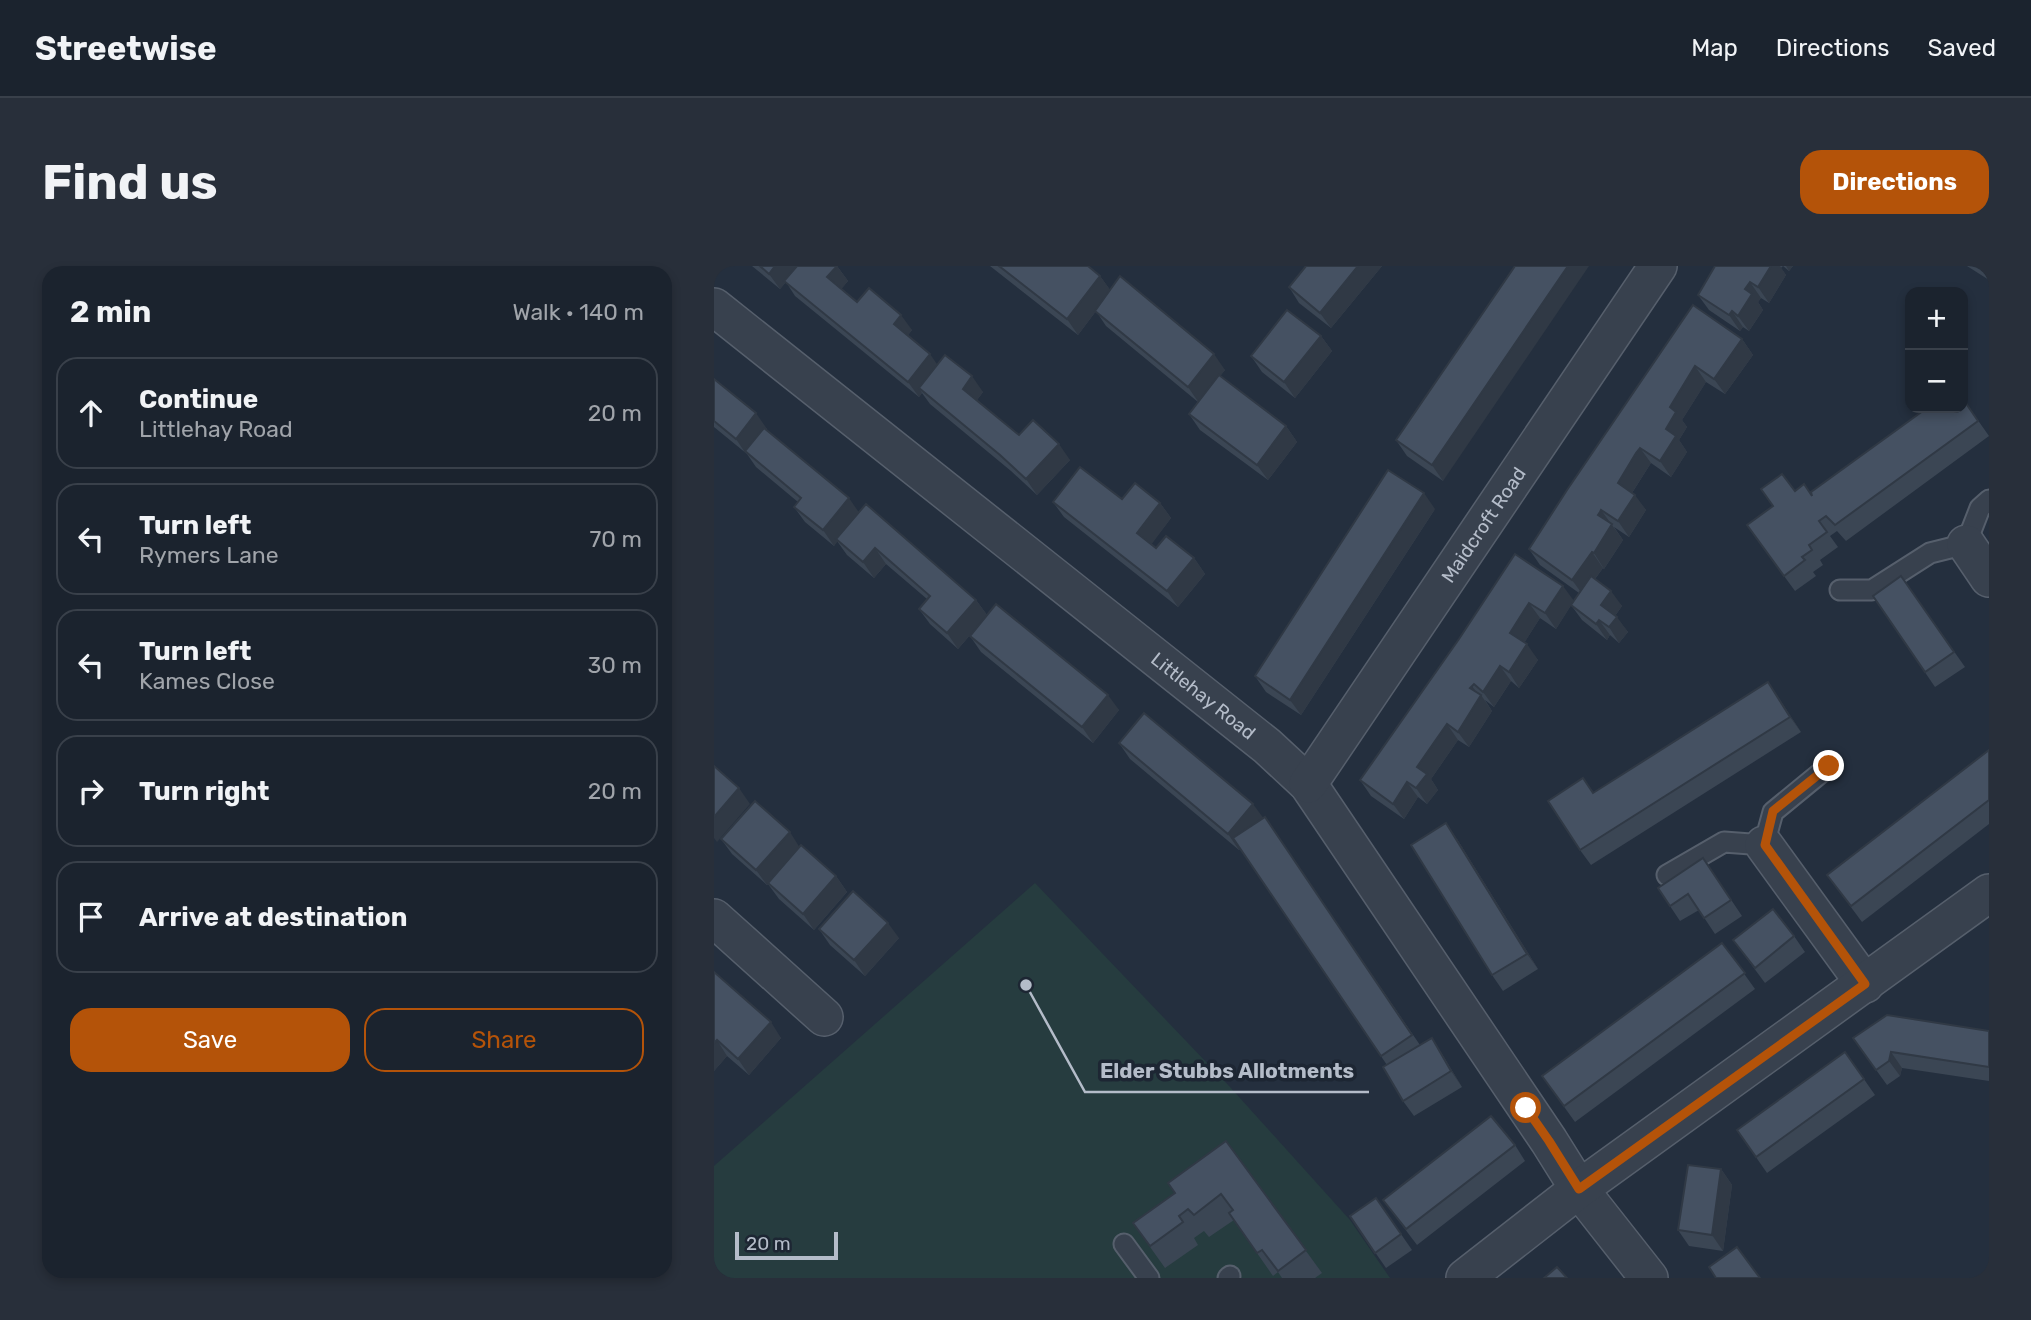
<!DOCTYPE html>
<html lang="en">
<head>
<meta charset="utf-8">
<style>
  body { margin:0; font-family:Rubik,sans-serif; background:#282f3a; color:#f1f3f6 }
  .controls { position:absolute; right:21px; top:21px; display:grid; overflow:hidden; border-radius:14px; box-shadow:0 4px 10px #0003 }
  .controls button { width:63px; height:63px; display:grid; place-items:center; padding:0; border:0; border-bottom:2px solid #39404a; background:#1b232e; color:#f1f3f6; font:35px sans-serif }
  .scale { position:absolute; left:21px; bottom:18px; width:103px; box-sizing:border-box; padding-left:7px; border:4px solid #b4bcc9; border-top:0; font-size:19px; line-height:24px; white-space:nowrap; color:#b4bcc9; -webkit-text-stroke:5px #1d2633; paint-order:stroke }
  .stop { position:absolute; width:21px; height:21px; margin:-16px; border:5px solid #b45309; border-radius:50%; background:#fff }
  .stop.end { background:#b45309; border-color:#fff; box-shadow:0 2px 7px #0008 }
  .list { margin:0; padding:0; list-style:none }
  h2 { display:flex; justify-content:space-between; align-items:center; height:91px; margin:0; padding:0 28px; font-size:30px }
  h2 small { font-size:23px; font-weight:400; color:#a0a4aa }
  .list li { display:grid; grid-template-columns:46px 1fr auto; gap:21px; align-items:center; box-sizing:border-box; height:112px; margin:0 14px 14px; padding:0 14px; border:2px solid #39404a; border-radius:21px }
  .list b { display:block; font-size:26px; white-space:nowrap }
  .list p { margin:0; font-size:23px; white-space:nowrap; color:#a0a4aa }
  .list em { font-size:23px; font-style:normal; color:#a0a4aa }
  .actions { display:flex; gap:14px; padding:21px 28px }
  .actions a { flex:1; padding:16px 0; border:2px solid #b45309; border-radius:21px; text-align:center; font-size:24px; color:#b45309 }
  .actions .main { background:#b45309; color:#fff }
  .icon { flex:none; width:38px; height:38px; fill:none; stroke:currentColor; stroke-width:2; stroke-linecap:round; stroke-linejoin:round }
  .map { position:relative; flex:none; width:1275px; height:1012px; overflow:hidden; border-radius:21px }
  header { display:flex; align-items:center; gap:42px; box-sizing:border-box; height:98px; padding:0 35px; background:#1b232e; border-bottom:2px solid #39404a }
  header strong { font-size:33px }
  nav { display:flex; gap:38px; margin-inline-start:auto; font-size:24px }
  .intro { display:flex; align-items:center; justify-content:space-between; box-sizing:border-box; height:168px; padding:0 42px }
  h1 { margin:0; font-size:49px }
  .button { padding:18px 32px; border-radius:21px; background:#b45309; color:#fff; font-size:24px; font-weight:700 }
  main { display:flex; gap:42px; padding:0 42px }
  aside { flex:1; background:#1b232e; border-radius:21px; box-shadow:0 4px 10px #0003 }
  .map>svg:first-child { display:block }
  .green { fill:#263c3f }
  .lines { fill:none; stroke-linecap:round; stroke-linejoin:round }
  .lane-casing { stroke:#565f6c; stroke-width:23 }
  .street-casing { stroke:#565f6c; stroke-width:40 }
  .lane { stroke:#38414e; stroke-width:19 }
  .street { stroke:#38414e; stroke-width:37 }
  .wall { fill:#3b4654 }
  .shaded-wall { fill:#303945 }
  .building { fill:#455162; stroke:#303945; stroke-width:2 }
  .route { stroke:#b45309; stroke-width:9 }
  .labels { text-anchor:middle; stroke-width:7; stroke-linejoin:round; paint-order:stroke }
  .street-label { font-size:19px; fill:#b4bcc9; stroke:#1d2633 }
  .leader { fill:none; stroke:#b4bcc9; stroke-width:2.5 }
  .callout-dot { fill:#b4bcc9; stroke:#1d2633; stroke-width:2.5 }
  .callout-label { font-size:21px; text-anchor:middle; font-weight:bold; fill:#b4bcc9; stroke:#1d2633; stroke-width:7; stroke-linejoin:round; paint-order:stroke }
</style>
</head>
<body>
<header>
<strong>Streetwise</strong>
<nav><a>Map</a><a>Directions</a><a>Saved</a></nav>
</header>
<div class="intro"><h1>Find us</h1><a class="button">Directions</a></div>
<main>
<aside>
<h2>2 min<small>Walk · 140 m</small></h2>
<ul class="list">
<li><svg class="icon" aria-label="ahead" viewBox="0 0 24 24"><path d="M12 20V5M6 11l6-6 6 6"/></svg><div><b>Continue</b><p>Littlehay Road</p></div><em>20 m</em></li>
<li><svg class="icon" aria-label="left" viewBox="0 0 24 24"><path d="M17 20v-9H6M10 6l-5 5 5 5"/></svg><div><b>Turn left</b><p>Rymers Lane</p></div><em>70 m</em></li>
<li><svg class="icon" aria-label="left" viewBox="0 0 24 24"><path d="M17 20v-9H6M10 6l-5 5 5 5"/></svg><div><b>Turn left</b><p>Kames Close</p></div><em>30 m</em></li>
<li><svg class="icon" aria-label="right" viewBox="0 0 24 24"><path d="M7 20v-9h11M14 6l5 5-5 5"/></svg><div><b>Turn right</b></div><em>20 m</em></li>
<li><svg class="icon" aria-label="arrive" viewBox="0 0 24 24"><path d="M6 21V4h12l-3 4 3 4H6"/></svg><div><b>Arrive at destination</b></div></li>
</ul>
<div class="actions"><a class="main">Save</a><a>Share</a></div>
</aside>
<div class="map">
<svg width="1275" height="1012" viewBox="0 0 1275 1012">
  <rect width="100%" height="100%" fill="#242f3e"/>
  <path class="green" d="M 321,617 L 516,821 L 636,954 L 676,1012 L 0,1012 L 0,900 Z"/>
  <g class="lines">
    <g class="lane-casing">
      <g id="lane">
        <path d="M 1126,324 L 1158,324 L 1216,287 L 1252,278 L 1266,242 L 1275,234"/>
        <path d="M 953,609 L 1010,576 L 1050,579 L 1059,546 L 1115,500"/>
        <path d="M 410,978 L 435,1012"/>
        <path d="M 514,1012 L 516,1010"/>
      </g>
    </g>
    <g class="street-casing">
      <g id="street">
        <path id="s1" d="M 0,41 L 553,480 L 594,518 L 835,875 L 865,923 L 935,1012"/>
        <path d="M 1252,278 L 1275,312"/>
        <path id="s2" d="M 594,518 L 944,0"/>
        <path d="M 1050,579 L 1151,718"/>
        <path d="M 0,652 L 110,751"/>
        <path d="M 751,1012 L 865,923 L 1275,627"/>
      </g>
    </g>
    <use href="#lane" class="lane"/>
    <use href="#street" class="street"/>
  </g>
  <g class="wall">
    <path d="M 38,0 L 123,0 L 134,15 L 127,23 L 143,36 L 198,64 L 194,69 L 223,99 L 269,126 L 263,134 L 305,169 L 356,194 L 323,229 L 297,205 L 216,138 L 208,127 L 205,131 L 81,30 L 72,16 L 66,23 Z"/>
    <path d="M 276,0 L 374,0 L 386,10 L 396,24 L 511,104 L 506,110 L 572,160 L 583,176 L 554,214 L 486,164 L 475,148 L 484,136 L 392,60 L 382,45 L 364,69 Z"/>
    <path d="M 592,0 L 668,0 L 617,62 L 585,37 L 575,21 Z"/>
    <path d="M 801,0 L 729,215 L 693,190 L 682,174 Z"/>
    <path d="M 1001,0 L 1079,0 L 1075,5 L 1069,0 L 1067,2 L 1072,9 L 1055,37 L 1047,32 L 1044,36 L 1049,44 L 1035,65 L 1029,61 L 1026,65 L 995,44 L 984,29 Z"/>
    <path d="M 1253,0 L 1275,0 L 1275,14 Z"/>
    <path d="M 979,39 L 1028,73 L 1039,89 L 1011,128 L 992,116 L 968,154 L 973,161 L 965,174 L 973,186 L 957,211 L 937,197 L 918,227 L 932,244 L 915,271 L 900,261 L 909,274 L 890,303 L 889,302 L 881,313 L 908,340 L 901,350 L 914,366 L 905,377 L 896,369 L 893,374 L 868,354 L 857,339 L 842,363 L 826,352 L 810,377 L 824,394 L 805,422 L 797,415 L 780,441 L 771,434 L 778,445 L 755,481 L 744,474 L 717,513 L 724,524 L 713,538 L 704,531 L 690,553 L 657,530 L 646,514 L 745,373 L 801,288 L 860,335 L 865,327 L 826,299 L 815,283 Z"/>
    <path d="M 607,70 L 618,85 L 581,132 L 548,106 L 537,90 Z"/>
    <path d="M 0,113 L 53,163 L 52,164 L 145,247 L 262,334 L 273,349 L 405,444 L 379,477 L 267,386 L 256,370 L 269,354 L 244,383 L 216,358 L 205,343 L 213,333 L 172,298 L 160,312 L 133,289 L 123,275 L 120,280 L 91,256 L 80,241 L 84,236 L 42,201 L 33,188 L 0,161 Z"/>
    <path d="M 1249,133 L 1275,170 L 1132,275 L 1123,265 L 1116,270 L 1124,281 L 1106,294 L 1109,299 L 1099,306 L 1102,310 L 1081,325 L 1033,259 L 1081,225 L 1098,230 Z"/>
    <path d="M 408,233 L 446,237 L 457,252 L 437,278 L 442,282 L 480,292 L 491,308 L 464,341 L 350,251 L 339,236 Z"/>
    <path d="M 721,243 L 587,449 L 552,426 L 541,410 Z"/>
    <path d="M 1187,310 L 1251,401 L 1221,421 L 1159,330 Z"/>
    <path d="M 1054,416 L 1087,466 L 877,599 L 866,584 L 869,512 L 880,527 Z"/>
    <path d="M 405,477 L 549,552 L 561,567 L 706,779 L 718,772 L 728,788 L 748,821 L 700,850 L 689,835 L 673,799 L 526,583 L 525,584 L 416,493 Z"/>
    <path d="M 1275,484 L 1275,558 L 1148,656 L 1113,609 Z"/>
    <path d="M 7,573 L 86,581 L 122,610 L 133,626 L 100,664 L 65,633 L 54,618 L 53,619 L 18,588 Z"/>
    <path d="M 743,573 L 824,703 L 789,725 L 778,709 Z"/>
    <path d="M 989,592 L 1028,650 L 1001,668 L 985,644 L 966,655 L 944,622 Z"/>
    <path d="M 105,663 L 185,672 L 151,710 L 116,679 Z"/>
    <path d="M 1080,670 L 1091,686 L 1051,717 L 1019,674 Z"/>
    <path d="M 1008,677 L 1041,723 L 861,856 L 828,810 Z"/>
    <path d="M 0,706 L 67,772 L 35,809 L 13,790 L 0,805 Z"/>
    <path d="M 1275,765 L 1275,815 L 1188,802 L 1186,810 L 1173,819 L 1139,772 Z"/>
    <path d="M 1131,786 L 1161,829 L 1053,907 L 1023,864 Z"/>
    <path d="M 512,875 L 608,1007 L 601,1012 L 568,1012 L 564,1006 L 559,1010 L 520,954 L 495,971 L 490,965 L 480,972 L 484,979 L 451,1002 L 419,957 L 461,927 Z"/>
    <path d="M 801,879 L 811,895 L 703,979 L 669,934 Z"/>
    <path d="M 1007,903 L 1018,919 L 1009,985 L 975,980 L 964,964 Z"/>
    <path d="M 662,932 L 698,984 L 672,1002 L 636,950 Z"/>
  </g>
  <g class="shaded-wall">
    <path d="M 61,0 L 86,0 L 66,23 L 55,8 Z"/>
    <path d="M 123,0 L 134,15 L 124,27 L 113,11 Z"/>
    <path d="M 644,0 L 668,0 L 617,62 L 606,47 Z"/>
    <path d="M 854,0 L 875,0 L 729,215 L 718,199 Z"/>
    <path d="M 1057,0 L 1066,0 L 1072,9 L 1055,37 L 1044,21 Z"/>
    <path d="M 1072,0 L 1079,0 L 1075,5 Z"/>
    <path d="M 386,10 L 397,25 L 364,69 L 353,53 Z"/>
    <path d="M 1036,16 L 1047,32 L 1044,36 L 1049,44 L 1035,65 L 1024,50 L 1031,23 Z"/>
    <path d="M 1018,45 L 1029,61 L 1026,65 L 1015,49 Z"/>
    <path d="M 187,49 L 198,64 L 191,73 L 180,58 Z"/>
    <path d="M 607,70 L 618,85 L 581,132 L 570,116 Z"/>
    <path d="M 1028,73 L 1039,89 L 1011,128 L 1000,113 Z"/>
    <path d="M 216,88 L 227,104 L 205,122 L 208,127 L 205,131 L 194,116 Z"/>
    <path d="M 500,88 L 511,104 L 485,137 L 474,121 Z"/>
    <path d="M 981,100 L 992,116 L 968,154 L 973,161 L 965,174 L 973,186 L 957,211 L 946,195 L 956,141 Z"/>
    <path d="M 258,110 L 269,126 L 260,138 L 249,123 Z"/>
    <path d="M 42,147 L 53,163 L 33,187 L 31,185 L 32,188 L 22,173 Z"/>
    <path d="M 572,160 L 583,176 L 554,214 L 543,199 Z"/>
    <path d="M 345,178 L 356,194 L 323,229 L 312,213 Z"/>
    <path d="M 926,182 L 937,197 L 914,233 L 904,217 Z"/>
    <path d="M 710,227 L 721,243 L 587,449 L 576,434 Z"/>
    <path d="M 921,229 L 932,244 L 915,271 L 904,255 Z"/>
    <path d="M 135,232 L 146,248 L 120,280 L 109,264 Z"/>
    <path d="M 446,237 L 457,252 L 434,283 L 423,267 Z"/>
    <path d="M 887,244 L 909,274 L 890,303 L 880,287 L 884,249 Z"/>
    <path d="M 161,282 L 172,298 L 160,312 L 149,296 Z"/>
    <path d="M 878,286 L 889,302 L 869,329 L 858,314 Z"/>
    <path d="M 480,292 L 491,308 L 464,341 L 453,325 Z"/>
    <path d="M 849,320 L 860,335 L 842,363 L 831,347 Z"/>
    <path d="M 897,325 L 908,340 L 898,354 L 887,339 Z"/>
    <path d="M 262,334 L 273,349 L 244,383 L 233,367 Z"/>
    <path d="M 815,337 L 826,352 L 807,382 L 796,367 Z"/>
    <path d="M 903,351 L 914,366 L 905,377 L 895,361 Z"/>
    <path d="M 885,354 L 896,369 L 893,374 L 882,358 Z"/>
    <path d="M 813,378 L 824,394 L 805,422 L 795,406 Z"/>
    <path d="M 786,400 L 797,415 L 780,441 L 769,426 Z"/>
    <path d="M 1054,416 L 1065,432 L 1087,466 L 1076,451 Z"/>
    <path d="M 758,420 L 766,431 L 767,429 L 778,445 L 755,481 L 744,466 Z"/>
    <path d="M 394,429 L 405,444 L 379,477 L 368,461 Z"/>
    <path d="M 733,458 L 744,474 L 717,513 L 724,524 L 713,538 L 702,522 L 703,501 Z"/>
    <path d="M 693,516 L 704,531 L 690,553 L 679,538 Z"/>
    <path d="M 25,522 L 36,538 L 3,576 L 0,572 L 0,551 Z"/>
    <path d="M 539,538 L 550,553 L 525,584 L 514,568 Z"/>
    <path d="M 732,557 L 743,573 L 824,703 L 813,688 Z"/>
    <path d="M 76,566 L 86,582 L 53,619 L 42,604 Z"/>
    <path d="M 122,610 L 133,626 L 100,664 L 89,648 Z"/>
    <path d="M 174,657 L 185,672 L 151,710 L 140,694 Z"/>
    <path d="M 57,756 L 67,772 L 35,809 L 24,793 Z"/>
    <path d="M 718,772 L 728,788 L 748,821 L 737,805 Z"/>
    <path d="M 3,774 L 13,790 L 0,805 L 0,777 Z"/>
    <path d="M 1177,786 L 1188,802 L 1186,810 L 1175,795 Z"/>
    <path d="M 1007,903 L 1018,919 L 1009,985 L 998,969 Z"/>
  </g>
  <g class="building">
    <path d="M 46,0 L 61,0 L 55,8 Z"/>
    <path d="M 83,0 L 123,0 L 113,11 L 143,36 L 155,22 L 187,49 L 180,58 L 216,88 L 194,116 L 70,15 Z"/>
    <path d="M 285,0 L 374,0 L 386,10 L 353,53 Z"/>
    <path d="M 592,0 L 644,0 L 606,47 L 575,21 Z"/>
    <path d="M 801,0 L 854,0 L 718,199 L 682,174 Z"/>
    <path d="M 1001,0 L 1057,0 L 1044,21 L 1036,16 L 1031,23 L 1038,28 L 1024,50 L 1018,45 L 1015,49 L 984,29 Z"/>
    <path d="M 1266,0 L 1275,0 L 1275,6 Z"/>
    <path d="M 406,10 L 500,88 L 474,121 L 381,45 Z"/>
    <path d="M 979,39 L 1028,73 L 1000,113 L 981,100 L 956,141 L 962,146 L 952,163 L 962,170 L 946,195 L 926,182 L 922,187 L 904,217 L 921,229 L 904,255 L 887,244 L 886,246 L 884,249 L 898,258 L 880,287 L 878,286 L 858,314 L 815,283 L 853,224 Z"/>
    <path d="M 573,44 L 607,70 L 570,116 L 537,90 Z"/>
    <path d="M 231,89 L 258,110 L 249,123 L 305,169 L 319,154 L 345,178 L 312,213 L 286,189 L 205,122 Z"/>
    <path d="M 505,109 L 572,160 L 543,199 L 475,148 Z"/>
    <path d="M 0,113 L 42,147 L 22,173 L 0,155 Z"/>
    <path d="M 1249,133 L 1264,155 L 1121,259 L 1112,250 L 1105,255 L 1113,266 L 1095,279 L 1098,284 L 1088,291 L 1091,294 L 1070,310 L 1033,259 L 1059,240 L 1047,223 L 1068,208 L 1081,225 L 1090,218 L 1098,230 L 1097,226 L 1213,142 L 1249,142 Z"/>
    <path d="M 50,162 L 135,232 L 109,264 L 80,241 L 87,232 L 31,185 Z"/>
    <path d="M 366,201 L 408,233 L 421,217 L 446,237 L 423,267 L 442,282 L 452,270 L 480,292 L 453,325 L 339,236 Z"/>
    <path d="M 674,204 L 710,227 L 576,434 L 541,410 Z"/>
    <path d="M 152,238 L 262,334 L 233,367 L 205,343 L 216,330 L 161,282 L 149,296 L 122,273 Z"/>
    <path d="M 801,288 L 849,320 L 831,347 L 815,337 L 796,367 L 813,378 L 795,406 L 786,400 L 769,426 L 760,418 L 756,422 L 767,429 L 744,466 L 733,458 L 703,501 L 713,508 L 702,522 L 693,516 L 679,538 L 646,514 L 745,373 Z"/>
    <path d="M 877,310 L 897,325 L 887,339 L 903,351 L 895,361 L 885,354 L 882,358 L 857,339 Z"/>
    <path d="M 1187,310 L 1240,386 L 1211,406 L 1159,330 Z"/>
    <path d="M 282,338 L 394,429 L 368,461 L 256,370 Z"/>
    <path d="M 1054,416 L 1076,451 L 866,584 L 834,535 L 869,512 L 879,527 Z"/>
    <path d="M 430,447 L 539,538 L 514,568 L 405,477 Z"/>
    <path d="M 1275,484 L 1275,534 L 1137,640 L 1113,609 Z"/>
    <path d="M 0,500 L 25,522 L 0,551 Z"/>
    <path d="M 41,535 L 76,566 L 42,604 L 7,573 Z"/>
    <path d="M 551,551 L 698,769 L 667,790 L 519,572 Z"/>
    <path d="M 732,557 L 813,688 L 778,709 L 697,579 Z"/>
    <path d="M 87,579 L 122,610 L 89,648 L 54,617 Z"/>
    <path d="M 989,592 L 1017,634 L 990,652 L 974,628 L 956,640 L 944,622 Z"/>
    <path d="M 139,625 L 174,657 L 140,694 L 105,663 Z"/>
    <path d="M 1059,643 L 1080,670 L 1041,702 L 1019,674 Z"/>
    <path d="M 1008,677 L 1031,707 L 850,840 L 828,810 Z"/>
    <path d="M 0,706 L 57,756 L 24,793 L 3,774 L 0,777 Z"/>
    <path d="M 1173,749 L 1275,765 L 1275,801 L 1177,786 L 1175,795 L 1162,804 L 1139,772 Z"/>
    <path d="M 718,772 L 737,805 L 689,835 L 669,801 Z"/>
    <path d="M 1131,786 L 1150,813 L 1042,891 L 1023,864 Z"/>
    <path d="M 777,850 L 801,879 L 692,963 L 669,934 Z"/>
    <path d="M 512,875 L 592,984 L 564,1005 L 548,984 L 543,987 L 515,947 L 519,944 L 507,928 L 480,949 L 474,943 L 465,950 L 469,956 L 436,980 L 419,957 L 461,927 L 454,917 Z"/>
    <path d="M 974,899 L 1007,903 L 998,969 L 964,964 Z"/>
    <path d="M 662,932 L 687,968 L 661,987 L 636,950 Z"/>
    <path d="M 1023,981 L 1046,1012 L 1002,1012 L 995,1001 Z"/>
    <path d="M 843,1001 L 853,1012 L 830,1012 Z"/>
  </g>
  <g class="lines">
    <path class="route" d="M 812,842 L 835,875 L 865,923 L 1151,718 L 1051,579 L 1059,545 L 1115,500"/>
  </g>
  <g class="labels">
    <g class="street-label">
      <text dy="7" stroke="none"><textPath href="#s2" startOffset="313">Maidcroft Road</textPath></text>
      <text dy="7" stroke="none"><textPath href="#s1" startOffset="625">Littlehay Road</textPath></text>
    </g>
  </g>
  <path class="leader" d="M312 719L371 826H655"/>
  <circle class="callout-dot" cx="312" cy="719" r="7"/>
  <g class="callout-label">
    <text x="513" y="812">Elder Stubbs Allotments</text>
  </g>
</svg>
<div class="controls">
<button>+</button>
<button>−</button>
</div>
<div class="scale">20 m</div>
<div class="stop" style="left:812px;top:842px"></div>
<div class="stop end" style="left:1115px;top:500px"></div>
</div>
</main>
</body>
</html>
